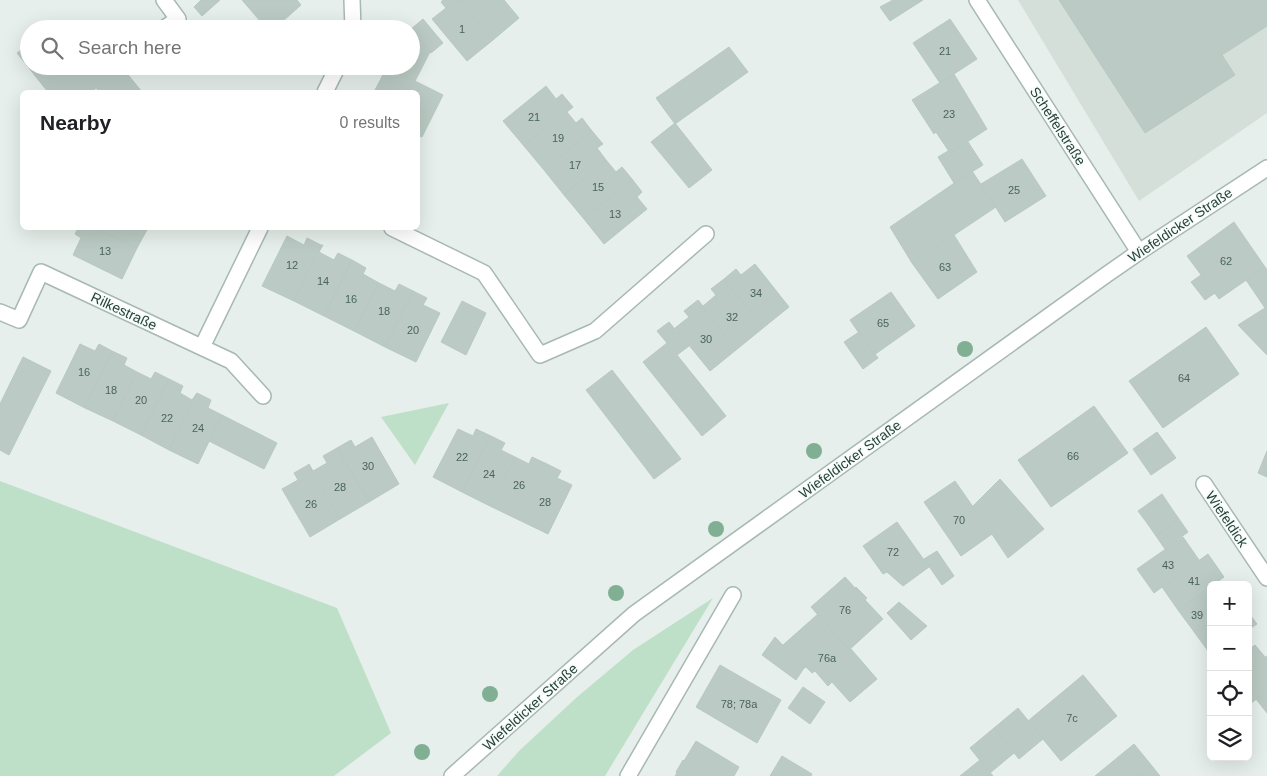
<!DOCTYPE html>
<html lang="en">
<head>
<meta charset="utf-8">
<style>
  body { margin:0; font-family:Helvetica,sans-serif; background:#f2f2f2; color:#202124 }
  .controls { position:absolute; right:15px; bottom:15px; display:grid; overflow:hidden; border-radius:8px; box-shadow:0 5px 20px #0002 }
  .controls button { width:45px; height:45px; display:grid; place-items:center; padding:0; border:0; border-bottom:1px solid #e0e0e0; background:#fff; color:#202124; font:25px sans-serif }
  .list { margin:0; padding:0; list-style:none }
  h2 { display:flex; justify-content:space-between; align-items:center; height:65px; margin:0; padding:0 20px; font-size:21px }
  h2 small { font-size:16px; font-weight:400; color:#757577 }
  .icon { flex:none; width:28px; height:28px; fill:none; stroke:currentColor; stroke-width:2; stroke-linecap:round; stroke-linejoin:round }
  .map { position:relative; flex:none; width:1267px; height:776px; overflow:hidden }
  .search { position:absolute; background:#fff; box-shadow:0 5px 20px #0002; left:20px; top:20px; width:400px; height:55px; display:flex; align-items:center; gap:12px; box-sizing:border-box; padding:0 18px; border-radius:28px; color:#757577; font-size:19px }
  .panel { position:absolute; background:#fff; box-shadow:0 5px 20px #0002; left:20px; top:90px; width:400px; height:140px; border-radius:8px }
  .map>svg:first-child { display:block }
  .built { fill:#d4dfda }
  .green { fill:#bfe0c8 }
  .building { fill:#bbcac4; stroke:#b8c9c2 }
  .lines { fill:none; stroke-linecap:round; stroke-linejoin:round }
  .service-casing { stroke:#a8b8b2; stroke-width:18 }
  .minor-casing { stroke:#a8b8b2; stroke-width:18 }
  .service { stroke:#fff; stroke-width:15 }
  .minor { stroke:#fff; stroke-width:15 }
  .tree { fill:#80af93 }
  .labels { text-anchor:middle; stroke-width:4; stroke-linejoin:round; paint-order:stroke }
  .number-label { font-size:11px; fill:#4a645c }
  .street-label { font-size:14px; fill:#24423a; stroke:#f7fbf9 }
</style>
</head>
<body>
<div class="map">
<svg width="1267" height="776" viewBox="0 0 1267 776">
  <rect width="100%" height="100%" fill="#e6efeb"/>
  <path class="built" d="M 1018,0 L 1267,0 L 1267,113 L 1139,201 Z"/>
  <g class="green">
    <path d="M 449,403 L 415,465 L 381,417 Z"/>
    <path d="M 0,481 L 337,608 L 391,733 L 334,776 L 0,776 Z"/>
    <path d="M 713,598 L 605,776 L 497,776 L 519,751 L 576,698 L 633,650 Z"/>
  </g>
  <g class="building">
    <path d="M 201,0 L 220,0 L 202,16 L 194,7 Z"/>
    <path d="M 242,0 L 297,0 L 301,5 L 274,29 L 267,29 Z"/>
    <path d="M 443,0 L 460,0 L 493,40 L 467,61 L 432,19 L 446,8 L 441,2 Z"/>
    <path d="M 460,0 L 504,0 L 519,18 L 493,40 Z"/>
    <path d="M 893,0 L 923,0 L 890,21 L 880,7 Z"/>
    <path d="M 1059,0 L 1267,0 L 1267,26 L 1222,55 L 1235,75 L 1145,133 Z"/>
    <path d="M 423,19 L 443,43 L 431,53 L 411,29 Z"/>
    <path d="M 950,19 L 977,59 L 940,83 L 913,43 Z"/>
    <path d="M 411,29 L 430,52 L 415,81 L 387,67 L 411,66 Z"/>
    <path d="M 29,44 L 29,66 L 121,66 L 142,92 L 100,92 L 96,88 L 91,92 L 48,92 L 17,53 Z"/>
    <path d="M 729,47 L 748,72 L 675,124 L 656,98 Z"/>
    <path d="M 387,67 L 443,95 L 422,137 L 418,135 L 418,92 L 374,92 Z"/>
    <path d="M 954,74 L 987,129 L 950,153 L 936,132 L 934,134 L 912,100 Z"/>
    <path d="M 546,86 L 556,99 L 562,94 L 573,107 L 567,112 L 566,111 L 524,146 L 503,121 Z"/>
    <path d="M 566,111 L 576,123 L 582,118 L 592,131 L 544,170 L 524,146 Z"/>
    <path d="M 675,123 L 712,170 L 689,188 L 651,142 Z"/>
    <path d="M 592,131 L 603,144 L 597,148 L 606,160 L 564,195 L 544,170 Z"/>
    <path d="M 968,142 L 983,165 L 954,183 L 938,157 L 948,151 L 950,153 Z"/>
    <path d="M 1022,159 L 1046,196 L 1005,222 L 981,184 Z"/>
    <path d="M 606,160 L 616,172 L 622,167 L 632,179 L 584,219 L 564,195 Z"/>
    <path d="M 972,171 L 996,207 L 912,263 L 890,227 Z"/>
    <path d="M 632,179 L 642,192 L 637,197 L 647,209 L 604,244 L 584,219 Z"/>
    <path d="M 1234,222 L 1265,267 L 1219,299 L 1187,256 Z"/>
    <path d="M 78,228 L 96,228 L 137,248 L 122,279 L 73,255 L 81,238 L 75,234 Z"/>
    <path d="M 96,228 L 148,228 L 137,248 Z"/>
    <path d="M 954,235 L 977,272 L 938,299 L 912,263 Z"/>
    <path d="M 287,236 L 304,245 L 307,238 L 321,245 L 294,301 L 262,286 Z"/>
    <path d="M 321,245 L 323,245 L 319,252 L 334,260 L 338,253 L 352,260 L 324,316 L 294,301 Z"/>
    <path d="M 352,260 L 366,268 L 363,274 L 379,283 L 354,331 L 324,316 Z"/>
    <path d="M 755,264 L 789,307 L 763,328 L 724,279 L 736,269 L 741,275 Z"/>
    <path d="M 1265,267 L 1267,270 L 1267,355 L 1238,325 L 1265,308 L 1246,280 Z"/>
    <path d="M 1201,275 L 1215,293 L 1205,300 L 1191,282 Z"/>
    <path d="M 724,279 L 763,328 L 736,350 L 702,307 L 716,295 L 711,289 Z"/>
    <path d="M 379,283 L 395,291 L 399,284 L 413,291 L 385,347 L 354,331 Z"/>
    <path d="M 413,291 L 427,298 L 423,305 L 440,313 L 416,362 L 385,347 Z"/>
    <path d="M 891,292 L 915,326 L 874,355 L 850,320 Z"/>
    <path d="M 698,300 L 703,306 L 702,307 L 736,350 L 710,371 L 675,328 L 689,317 L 684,311 Z"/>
    <path d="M 462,301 L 486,313 L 466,355 L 441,342 Z"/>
    <path d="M 669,322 L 689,346 L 677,355 L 726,416 L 702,436 L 643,362 L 667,343 L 657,331 Z"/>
    <path d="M 1206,327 L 1239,374 L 1163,428 L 1129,381 Z"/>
    <path d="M 859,332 L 874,355 L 875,354 L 878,358 L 863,369 L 844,342 Z"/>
    <path d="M 80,344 L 95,351 L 99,344 L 112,351 L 85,408 L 56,393 Z"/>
    <path d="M 112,351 L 127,358 L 124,365 L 137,372 L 113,421 L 85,408 Z"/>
    <path d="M 23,357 L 51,371 L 9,455 L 0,450 L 0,404 Z"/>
    <path d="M 612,370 L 681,459 L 654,479 L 586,390 Z"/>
    <path d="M 137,372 L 151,379 L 155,372 L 169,379 L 141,435 L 113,421 Z"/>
    <path d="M 169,379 L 183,386 L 180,393 L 192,400 L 197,393 L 169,450 L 141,435 Z"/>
    <path d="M 197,393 L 211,400 L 208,408 L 222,415 L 198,464 L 169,450 Z"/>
    <path d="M 1094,406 L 1128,453 L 1051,507 L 1018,460 Z"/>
    <path d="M 222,415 L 277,443 L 264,469 L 209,441 Z"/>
    <path d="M 458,429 L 473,436 L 476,429 L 491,436 L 462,492 L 433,477 Z"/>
    <path d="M 1157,432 L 1176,458 L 1151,475 L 1133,449 Z"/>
    <path d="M 491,436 L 505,443 L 501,450 L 515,457 L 490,506 L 462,492 Z"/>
    <path d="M 372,437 L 399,484 L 369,502 L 337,448 L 351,440 L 355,447 Z"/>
    <path d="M 337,448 L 369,502 L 340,519 L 308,465 L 309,464 L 313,471 L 327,463 L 323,456 Z"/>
    <path d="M 1267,451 L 1267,477 L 1258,473 Z"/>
    <path d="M 515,457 L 529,464 L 532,457 L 547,464 L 519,520 L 490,506 Z"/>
    <path d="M 547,464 L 561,471 L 557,478 L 572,485 L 548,534 L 519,520 Z"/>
    <path d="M 308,465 L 340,519 L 310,537 L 282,489 L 298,480 L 294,473 Z"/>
    <path d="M 1000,479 L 1044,529 L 1008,558 L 973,506 Z"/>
    <path d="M 955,481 L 992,534 L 961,556 L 924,502 Z"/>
    <path d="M 1162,494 L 1170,506 L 1147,523 L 1138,511 Z"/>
    <path d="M 1170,506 L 1179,519 L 1156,536 L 1147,523 Z"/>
    <path d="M 1179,519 L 1188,532 L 1165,549 L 1156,536 Z"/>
    <path d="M 897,522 L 929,567 L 903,586 L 887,572 L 883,574 L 863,546 Z"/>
    <path d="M 1183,537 L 1199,560 L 1154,593 L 1137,569 Z"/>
    <path d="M 937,551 L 954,576 L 942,585 L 924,559 Z"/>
    <path d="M 1208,554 L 1224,577 L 1213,585 L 1211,585 L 1211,587 L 1178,610 L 1162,587 Z"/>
    <path d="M 845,577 L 855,588 L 856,587 L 867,598 L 865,600 L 883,619 L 849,650 L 811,607 Z"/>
    <path d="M 1211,587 L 1211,621 L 1195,633 L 1178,610 Z"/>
    <path d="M 899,602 L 927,626 L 911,640 L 887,613 Z"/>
    <path d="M 1248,612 L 1257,624 L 1248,630 Z"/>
    <path d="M 818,614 L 849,650 L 851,649 L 877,679 L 850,702 L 832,682 L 828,686 L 815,671 L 812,673 L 806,667 L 804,668 L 783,645 Z"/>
    <path d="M 1211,621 L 1211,655 L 1195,633 Z"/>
    <path d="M 775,637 L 804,668 L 796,680 L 762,655 Z"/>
    <path d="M 1255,645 L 1265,657 L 1248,669 L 1248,650 Z"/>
    <path d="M 1267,656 L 1267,691 L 1250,704 L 1248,701 L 1248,669 Z"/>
    <path d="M 720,665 L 781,700 L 757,743 L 696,707 Z"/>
    <path d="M 1083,675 L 1117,716 L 1061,761 L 1028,721 Z"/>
    <path d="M 803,687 L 825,702 L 810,724 L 788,708 Z"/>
    <path d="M 1267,691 L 1267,713 L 1256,699 Z"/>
    <path d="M 1018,708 L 1043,739 L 1019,759 L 994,728 Z"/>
    <path d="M 994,728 L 1014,753 L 990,773 L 970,748 Z"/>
    <path d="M 696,741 L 739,767 L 734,776 L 675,776 L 677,773 L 676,772 L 683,760 L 684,761 Z"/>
    <path d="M 1134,744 L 1152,766 L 1140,776 L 1095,776 Z"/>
    <path d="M 782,756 L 812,774 L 811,776 L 770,776 Z"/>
    <path d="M 980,760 L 993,776 L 960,776 Z"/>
    <path d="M 1152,766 L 1160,776 L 1140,776 Z"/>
  </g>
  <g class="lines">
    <g class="service-casing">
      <g id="service">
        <path d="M 163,29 L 178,19 L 164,0"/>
        <path d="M 628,776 L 733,595"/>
      </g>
    </g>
    <g class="minor-casing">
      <g id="minor">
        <path d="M 352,0 L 353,29"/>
        <path d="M 977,0 L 1139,252"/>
        <path d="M 325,92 L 338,66"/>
        <path d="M 392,228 L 484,273 L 540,355 L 595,331 L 706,234"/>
        <path d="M 0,312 L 19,320 L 41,272 L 231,361 L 263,396"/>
        <path d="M 202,347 L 260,228"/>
        <path d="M 1204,484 L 1267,578"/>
        <path d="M 452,776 L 634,614 L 1106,275 L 1139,252 L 1267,168"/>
      </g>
    </g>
    <use href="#service" class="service"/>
    <use href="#minor" class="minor"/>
  </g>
  <g class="tree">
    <circle cx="965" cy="349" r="8"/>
    <circle cx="814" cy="451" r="8"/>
    <circle cx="716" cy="529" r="8"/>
    <circle cx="616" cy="593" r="8"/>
    <circle cx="490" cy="694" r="8"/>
    <circle cx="422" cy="752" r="8"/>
  </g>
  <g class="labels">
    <g class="number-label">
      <text x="462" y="33">1</text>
      <text x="945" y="55">21</text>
      <text x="949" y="118">23</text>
      <text x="534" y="121">21</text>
      <text x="558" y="142">19</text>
      <text x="575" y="169">17</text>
      <text x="598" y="191">15</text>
      <text x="1014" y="194">25</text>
      <text x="615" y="218">13</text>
      <text x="105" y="255">13</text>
      <text x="1226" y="265">62</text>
      <text x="292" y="269">12</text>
      <text x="945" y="271">63</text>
      <text x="323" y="285">14</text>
      <text x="756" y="297">34</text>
      <text x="351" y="303">16</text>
      <text x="384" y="315">18</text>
      <text x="732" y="321">32</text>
      <text x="883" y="327">65</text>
      <text x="413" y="334">20</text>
      <text x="706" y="343">30</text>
      <text x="84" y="376">16</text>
      <text x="1184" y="382">64</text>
      <text x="111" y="394">18</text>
      <text x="141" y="404">20</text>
      <text x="167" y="422">22</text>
      <text x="198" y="432">24</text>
      <text x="1073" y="460">66</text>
      <text x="462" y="461">22</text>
      <text x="368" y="470">30</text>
      <text x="489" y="478">24</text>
      <text x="519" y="489">26</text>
      <text x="340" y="491">28</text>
      <text x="545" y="506">28</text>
      <text x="311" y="508">26</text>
      <text x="959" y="524">70</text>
      <text x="893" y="556">72</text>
      <text x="1168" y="569">43</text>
      <text x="1194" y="585">41</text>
      <text x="845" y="614">76</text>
      <text x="1197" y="619">39</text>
      <text x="827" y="662">76a</text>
      <text x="739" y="708">78; 78a</text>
      <text x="1072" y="722">7c</text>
    </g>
    <g class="street-label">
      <text transform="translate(1058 126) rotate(57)" y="5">Scheffelstraße</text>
      <text transform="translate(1180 225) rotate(-34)" y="5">Wiefeldicker Straße</text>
      <text transform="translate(124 311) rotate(25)" y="5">Rilkestraße</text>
      <text transform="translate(850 459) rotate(-36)" y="5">Wiefeldicker Straße</text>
      <text transform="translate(1227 519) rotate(56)" y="5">Wiefeldick</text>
      <text transform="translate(530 707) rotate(-42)" y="5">Wiefeldicker Straße</text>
    </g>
  </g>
</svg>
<div class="controls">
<button>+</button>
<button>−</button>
<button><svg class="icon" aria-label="locate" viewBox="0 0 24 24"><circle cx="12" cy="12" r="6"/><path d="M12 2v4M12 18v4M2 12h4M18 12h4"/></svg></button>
<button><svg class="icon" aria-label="layers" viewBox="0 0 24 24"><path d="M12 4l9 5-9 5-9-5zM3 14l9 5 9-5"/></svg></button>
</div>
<div class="search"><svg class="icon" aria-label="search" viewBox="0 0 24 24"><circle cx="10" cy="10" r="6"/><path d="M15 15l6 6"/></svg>Search here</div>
<section class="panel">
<h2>Nearby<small>0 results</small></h2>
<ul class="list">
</ul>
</section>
</div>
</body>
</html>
